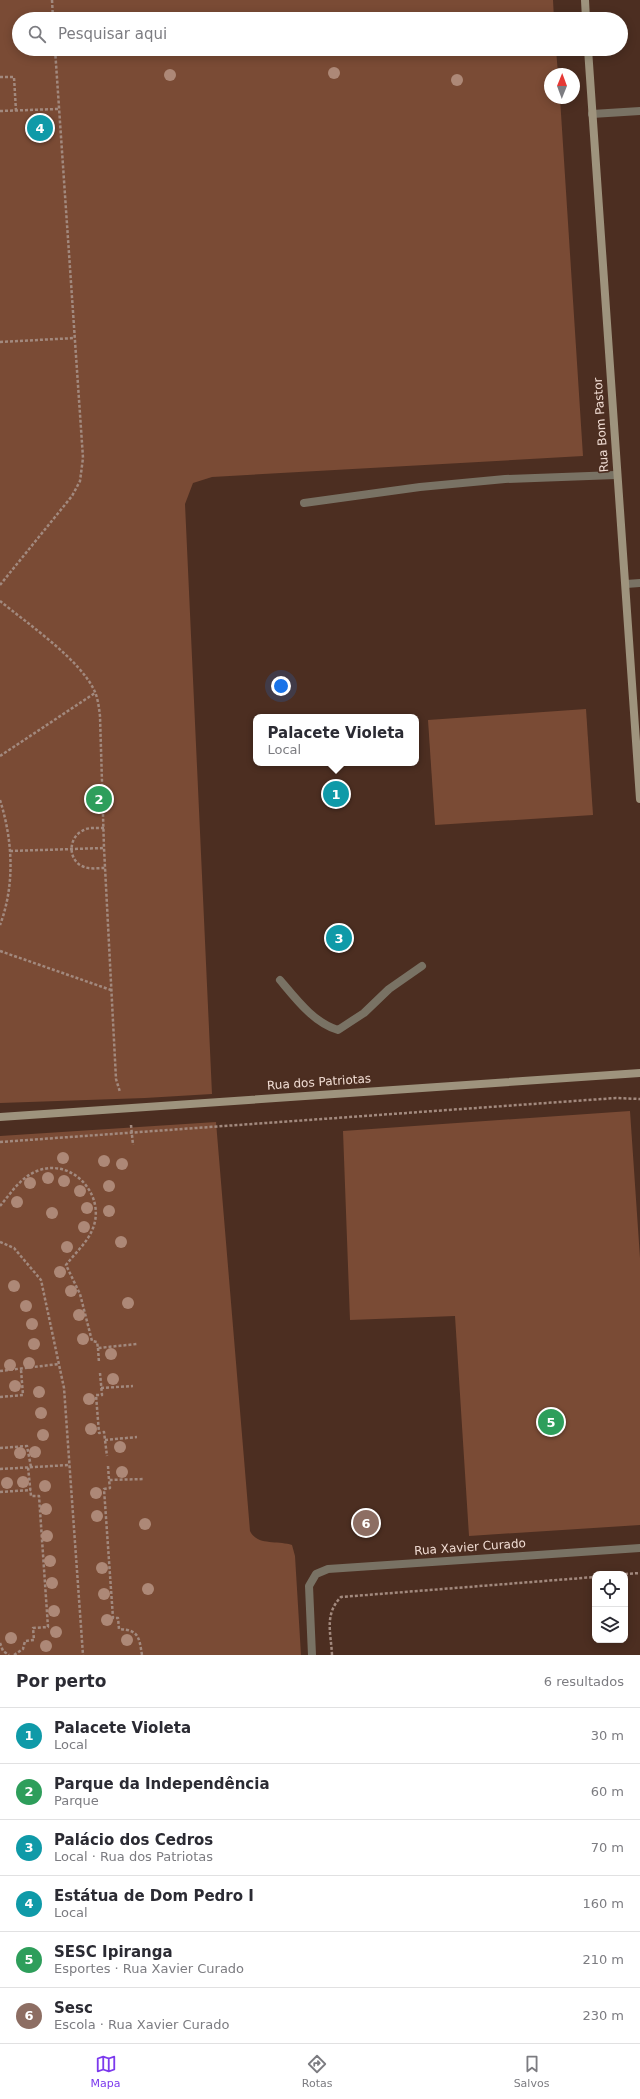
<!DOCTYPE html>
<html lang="pt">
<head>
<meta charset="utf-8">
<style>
  body { margin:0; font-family:"DejaVu Sans",sans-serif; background:#f7f7f7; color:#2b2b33 }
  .controls { position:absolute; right:12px; bottom:12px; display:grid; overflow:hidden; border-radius:8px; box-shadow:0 2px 10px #0003 }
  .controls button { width:36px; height:36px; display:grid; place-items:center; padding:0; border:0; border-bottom:1px solid #e1e1e2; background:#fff; color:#2b2b33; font:20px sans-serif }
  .compass { position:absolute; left:544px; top:68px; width:36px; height:36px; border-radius:50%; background:#fff; box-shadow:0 2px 10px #0003; rotate:1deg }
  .you { position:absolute; left:281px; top:686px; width:14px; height:14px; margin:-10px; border:3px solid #fff; border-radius:50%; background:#1a73e8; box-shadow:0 0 0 6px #1a73e833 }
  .badge { display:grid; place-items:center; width:26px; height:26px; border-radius:50%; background:#7c3aed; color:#fff; font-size:13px; font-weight:700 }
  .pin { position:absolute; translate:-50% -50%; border:2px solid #fff; box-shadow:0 1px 4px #0006 }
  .popup { position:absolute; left:253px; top:714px; width:166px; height:52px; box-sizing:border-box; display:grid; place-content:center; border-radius:8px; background:#fff; filter:drop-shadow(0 1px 3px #0005); font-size:13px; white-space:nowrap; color:#7c7c81 }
  .popup b { font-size:15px; color:#2b2b33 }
  .popup::after { content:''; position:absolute; left:50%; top:100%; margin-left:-8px; border:8px solid transparent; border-top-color:#fff }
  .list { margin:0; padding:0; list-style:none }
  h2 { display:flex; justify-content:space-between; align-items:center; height:52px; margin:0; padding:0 16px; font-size:17px }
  h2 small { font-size:13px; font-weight:400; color:#7c7c81 }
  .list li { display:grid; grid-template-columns:26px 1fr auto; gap:12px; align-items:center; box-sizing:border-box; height:56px; padding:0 16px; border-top:1px solid #e1e1e2 }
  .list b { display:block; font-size:15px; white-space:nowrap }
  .list p { margin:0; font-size:13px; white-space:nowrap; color:#7c7c81 }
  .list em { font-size:13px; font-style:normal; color:#7c7c81 }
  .icon { flex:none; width:22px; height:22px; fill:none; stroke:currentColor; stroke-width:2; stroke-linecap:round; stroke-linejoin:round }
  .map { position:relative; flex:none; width:640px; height:1655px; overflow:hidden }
  .search { position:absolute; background:#fff; box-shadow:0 2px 10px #0003; left:12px; right:12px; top:12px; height:44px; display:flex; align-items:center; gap:10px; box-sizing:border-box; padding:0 14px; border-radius:22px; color:#7c7c81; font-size:15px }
  .sheet { height:388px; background:#fff }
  nav { display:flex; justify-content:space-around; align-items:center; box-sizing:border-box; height:56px; border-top:1px solid #e1e1e2; background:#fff; font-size:11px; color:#7c7c81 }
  nav a { display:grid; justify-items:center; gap:2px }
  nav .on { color:#7c3aed }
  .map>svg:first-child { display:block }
  .green { fill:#7a4b35 }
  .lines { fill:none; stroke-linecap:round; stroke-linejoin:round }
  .path { stroke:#a2897e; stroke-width:2.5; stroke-dasharray:3 2; stroke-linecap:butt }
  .lane { stroke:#797264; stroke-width:8 }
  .street { stroke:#797264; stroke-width:8 }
  .secondary { stroke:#9e937d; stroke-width:8 }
  .tree { fill:#ad8877 }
  .labels { text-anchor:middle; stroke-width:3.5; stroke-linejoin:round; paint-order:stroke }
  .street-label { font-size:12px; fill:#f0dcd3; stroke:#4c2e21 }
</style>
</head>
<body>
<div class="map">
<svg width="640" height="1655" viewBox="0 0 640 1655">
  <rect width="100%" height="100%" fill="#4c2e21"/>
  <g class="green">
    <path d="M 0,0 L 553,0 L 554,19 L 19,19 L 19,49 L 556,49 L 558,74 L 550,74 L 550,98 L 560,98 L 583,456 L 212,477 L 193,483 L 185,504 L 212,1094 L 145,1098 L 0,1103 Z"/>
    <path d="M 586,709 L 593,815 L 435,825 L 428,720 Z"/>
    <path d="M 630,1111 L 640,1258 L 640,1525 L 469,1536 L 455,1316 L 350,1320 L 343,1131 Z"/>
    <path d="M 216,1122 L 250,1531 C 257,1546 278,1540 292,1545 L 295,1556 L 301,1655 L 0,1655 L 0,1136 Z"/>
  </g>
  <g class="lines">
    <g class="path">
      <path d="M 52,0 L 53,19"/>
      <path d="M 0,77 L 14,77 L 16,111"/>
      <path d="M 0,111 L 58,109"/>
      <path d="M 0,342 L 75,338"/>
      <path d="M 0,585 L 72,496 L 80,481 L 83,458 L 55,49"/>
      <path d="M 0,601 C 28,624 81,660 95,692 C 98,699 99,708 100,716 L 104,848 L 116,1079 L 120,1092"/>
      <path d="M 0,756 L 95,693"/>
      <path d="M 0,800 C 13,841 15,885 0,925"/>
      <path d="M 104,828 C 96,828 88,827 82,831 C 69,838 68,857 80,865 C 88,870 97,868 105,868"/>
      <path d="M 10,851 L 104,848"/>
      <path d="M 0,951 L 111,990"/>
      <path d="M 131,1125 L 133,1145"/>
      <path d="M 0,1142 L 616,1098 L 640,1099"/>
      <path d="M 0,1206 C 11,1193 21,1177 37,1171 C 72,1157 106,1195 93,1228 C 88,1242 75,1253 66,1265 L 80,1294 L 92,1341 L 97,1342 L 98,1348 L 137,1344"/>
      <path d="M 0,1242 L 14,1248 L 41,1280 L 64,1388 L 83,1655"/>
      <path d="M 98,1348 L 99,1363"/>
      <path d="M 0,1371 L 59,1364"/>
      <path d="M 100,1373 L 102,1395 L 96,1395 L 99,1433 L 104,1432 L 107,1456"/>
      <path d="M 101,1388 L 133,1386"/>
      <path d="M 0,1397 L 23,1395 L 21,1370"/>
      <path d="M 105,1440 L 137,1437"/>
      <path d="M 0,1448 L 27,1446 L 31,1467"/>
      <path d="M 108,1466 L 109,1480"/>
      <path d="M 0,1469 L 69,1465"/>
      <path d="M 0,1492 L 31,1490"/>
      <path d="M 625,1574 L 640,1573"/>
      <path d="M 0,1643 L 3,1651 L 9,1655"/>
      <path d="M 14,1655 L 23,1649 L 25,1641 L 34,1640 L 33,1628 L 48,1627 L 39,1496 L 31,1496 L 28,1467"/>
      <path d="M 142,1655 C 139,1637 139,1630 119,1629 L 118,1618 L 113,1618 L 104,1489 L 110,1488 L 109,1480 L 144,1479"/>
      <path d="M 332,1655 C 331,1633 324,1614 341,1597 L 595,1577"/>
    </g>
    <g class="lane">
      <path d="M 304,503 L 420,487 L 505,479 L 616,475"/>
      <path d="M 280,980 C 296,999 314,1023 338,1030 L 364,1013 L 389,989 L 422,966"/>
    </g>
    <g class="street">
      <path d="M 592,114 L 640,111"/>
      <path d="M 626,584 L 640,583"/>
      <path d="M 312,1655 L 309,1586 L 316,1574 L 328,1569 L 640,1548"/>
    </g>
    <g class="secondary">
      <path d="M 585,0 L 586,19"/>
      <path d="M 588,49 L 640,799"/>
      <path d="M 0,1117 L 640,1073"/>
    </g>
  </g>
  <g class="tree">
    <circle cx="334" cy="73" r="6"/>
    <circle cx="170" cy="75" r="6"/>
    <circle cx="457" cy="80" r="6"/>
    <circle cx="63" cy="1158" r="6"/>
    <circle cx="104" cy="1161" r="6"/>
    <circle cx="122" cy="1164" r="6"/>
    <circle cx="48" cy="1178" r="6"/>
    <circle cx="64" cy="1181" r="6"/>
    <circle cx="30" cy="1183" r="6"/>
    <circle cx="109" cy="1186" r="6"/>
    <circle cx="80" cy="1191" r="6"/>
    <circle cx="17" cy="1202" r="6"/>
    <circle cx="87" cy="1208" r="6"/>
    <circle cx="109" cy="1211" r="6"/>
    <circle cx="52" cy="1213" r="6"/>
    <circle cx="84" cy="1227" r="6"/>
    <circle cx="121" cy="1242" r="6"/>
    <circle cx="67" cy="1247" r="6"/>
    <circle cx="60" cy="1272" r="6"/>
    <circle cx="14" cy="1286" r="6"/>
    <circle cx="71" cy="1291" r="6"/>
    <circle cx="128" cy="1303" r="6"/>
    <circle cx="26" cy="1306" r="6"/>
    <circle cx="79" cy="1315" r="6"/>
    <circle cx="32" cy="1324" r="6"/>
    <circle cx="83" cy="1339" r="6"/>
    <circle cx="34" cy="1344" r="6"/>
    <circle cx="111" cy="1354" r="6"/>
    <circle cx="29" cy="1363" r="6"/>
    <circle cx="10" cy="1365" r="6"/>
    <circle cx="113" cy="1379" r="6"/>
    <circle cx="15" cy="1386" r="6"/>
    <circle cx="39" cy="1392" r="6"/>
    <circle cx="89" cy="1399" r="6"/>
    <circle cx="41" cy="1413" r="6"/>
    <circle cx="91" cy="1429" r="6"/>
    <circle cx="43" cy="1435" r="6"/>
    <circle cx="120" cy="1447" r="6"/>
    <circle cx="35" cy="1452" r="6"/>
    <circle cx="20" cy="1453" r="6"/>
    <circle cx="122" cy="1472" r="6"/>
    <circle cx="23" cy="1482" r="6"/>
    <circle cx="7" cy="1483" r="6"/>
    <circle cx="45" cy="1486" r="6"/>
    <circle cx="96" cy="1493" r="6"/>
    <circle cx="46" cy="1509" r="6"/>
    <circle cx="97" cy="1516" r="6"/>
    <circle cx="145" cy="1524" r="6"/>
    <circle cx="47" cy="1536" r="6"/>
    <circle cx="50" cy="1561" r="6"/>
    <circle cx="102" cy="1568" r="6"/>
    <circle cx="52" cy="1583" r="6"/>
    <circle cx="148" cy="1589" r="6"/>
    <circle cx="104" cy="1594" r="6"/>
    <circle cx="54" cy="1611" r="6"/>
    <circle cx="107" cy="1620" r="6"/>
    <circle cx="56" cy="1632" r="6"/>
    <circle cx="11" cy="1638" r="6"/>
    <circle cx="127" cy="1640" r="6"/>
    <circle cx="46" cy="1646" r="6"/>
  </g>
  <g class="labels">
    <g class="street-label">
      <text transform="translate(601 425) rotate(-94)" y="4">Rua Bom Pastor</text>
      <text transform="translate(319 1082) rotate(-4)" y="4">Rua dos Patriotas</text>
      <text transform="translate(470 1547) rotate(-4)" y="4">Rua Xavier Curado</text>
    </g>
  </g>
</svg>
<div class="controls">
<button><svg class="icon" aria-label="locate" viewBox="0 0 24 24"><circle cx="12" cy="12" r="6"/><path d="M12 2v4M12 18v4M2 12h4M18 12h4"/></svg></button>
<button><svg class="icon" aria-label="layers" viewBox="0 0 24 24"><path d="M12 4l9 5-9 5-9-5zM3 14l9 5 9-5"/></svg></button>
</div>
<svg class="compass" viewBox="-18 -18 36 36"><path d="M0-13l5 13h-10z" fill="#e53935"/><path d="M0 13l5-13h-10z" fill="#7c7c81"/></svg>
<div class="you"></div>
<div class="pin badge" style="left:336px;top:794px;background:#0f9aa8">1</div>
<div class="popup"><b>Palacete Violeta</b>Local</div>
<div class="pin badge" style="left:99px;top:799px;background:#2e9e5b">2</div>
<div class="pin badge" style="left:339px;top:938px;background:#0f9aa8">3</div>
<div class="pin badge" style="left:40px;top:128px;background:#0f9aa8">4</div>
<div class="pin badge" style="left:551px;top:1422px;background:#2e9e5b">5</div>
<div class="pin badge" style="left:366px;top:1523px;background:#8d6e63">6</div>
<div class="search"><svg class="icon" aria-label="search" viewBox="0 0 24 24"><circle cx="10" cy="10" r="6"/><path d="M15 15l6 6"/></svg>Pesquisar aqui</div>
</div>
<section class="sheet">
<h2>Por perto<small>6 resultados</small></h2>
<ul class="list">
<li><span class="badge" style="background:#0f9aa8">1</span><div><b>Palacete Violeta</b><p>Local</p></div><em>30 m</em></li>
<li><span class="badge" style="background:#2e9e5b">2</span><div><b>Parque da Independência</b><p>Parque</p></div><em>60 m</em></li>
<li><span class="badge" style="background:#0f9aa8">3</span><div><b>Palácio dos Cedros</b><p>Local · Rua dos Patriotas</p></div><em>70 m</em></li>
<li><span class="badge" style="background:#0f9aa8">4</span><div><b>Estátua de Dom Pedro I</b><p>Local</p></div><em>160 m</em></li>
<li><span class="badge" style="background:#2e9e5b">5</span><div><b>SESC Ipiranga</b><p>Esportes · Rua Xavier Curado</p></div><em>210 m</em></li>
<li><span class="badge" style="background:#8d6e63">6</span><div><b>Sesc</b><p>Escola · Rua Xavier Curado</p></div><em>230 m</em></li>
</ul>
</section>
<nav>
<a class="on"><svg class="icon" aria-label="map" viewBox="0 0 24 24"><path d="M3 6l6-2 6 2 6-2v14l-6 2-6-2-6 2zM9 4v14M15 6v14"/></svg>Mapa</a>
<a><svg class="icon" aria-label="directions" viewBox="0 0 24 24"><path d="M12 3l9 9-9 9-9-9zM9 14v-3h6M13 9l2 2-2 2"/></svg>Rotas</a>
<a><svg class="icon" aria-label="saved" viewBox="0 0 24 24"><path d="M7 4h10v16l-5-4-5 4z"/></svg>Salvos</a>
</nav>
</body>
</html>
